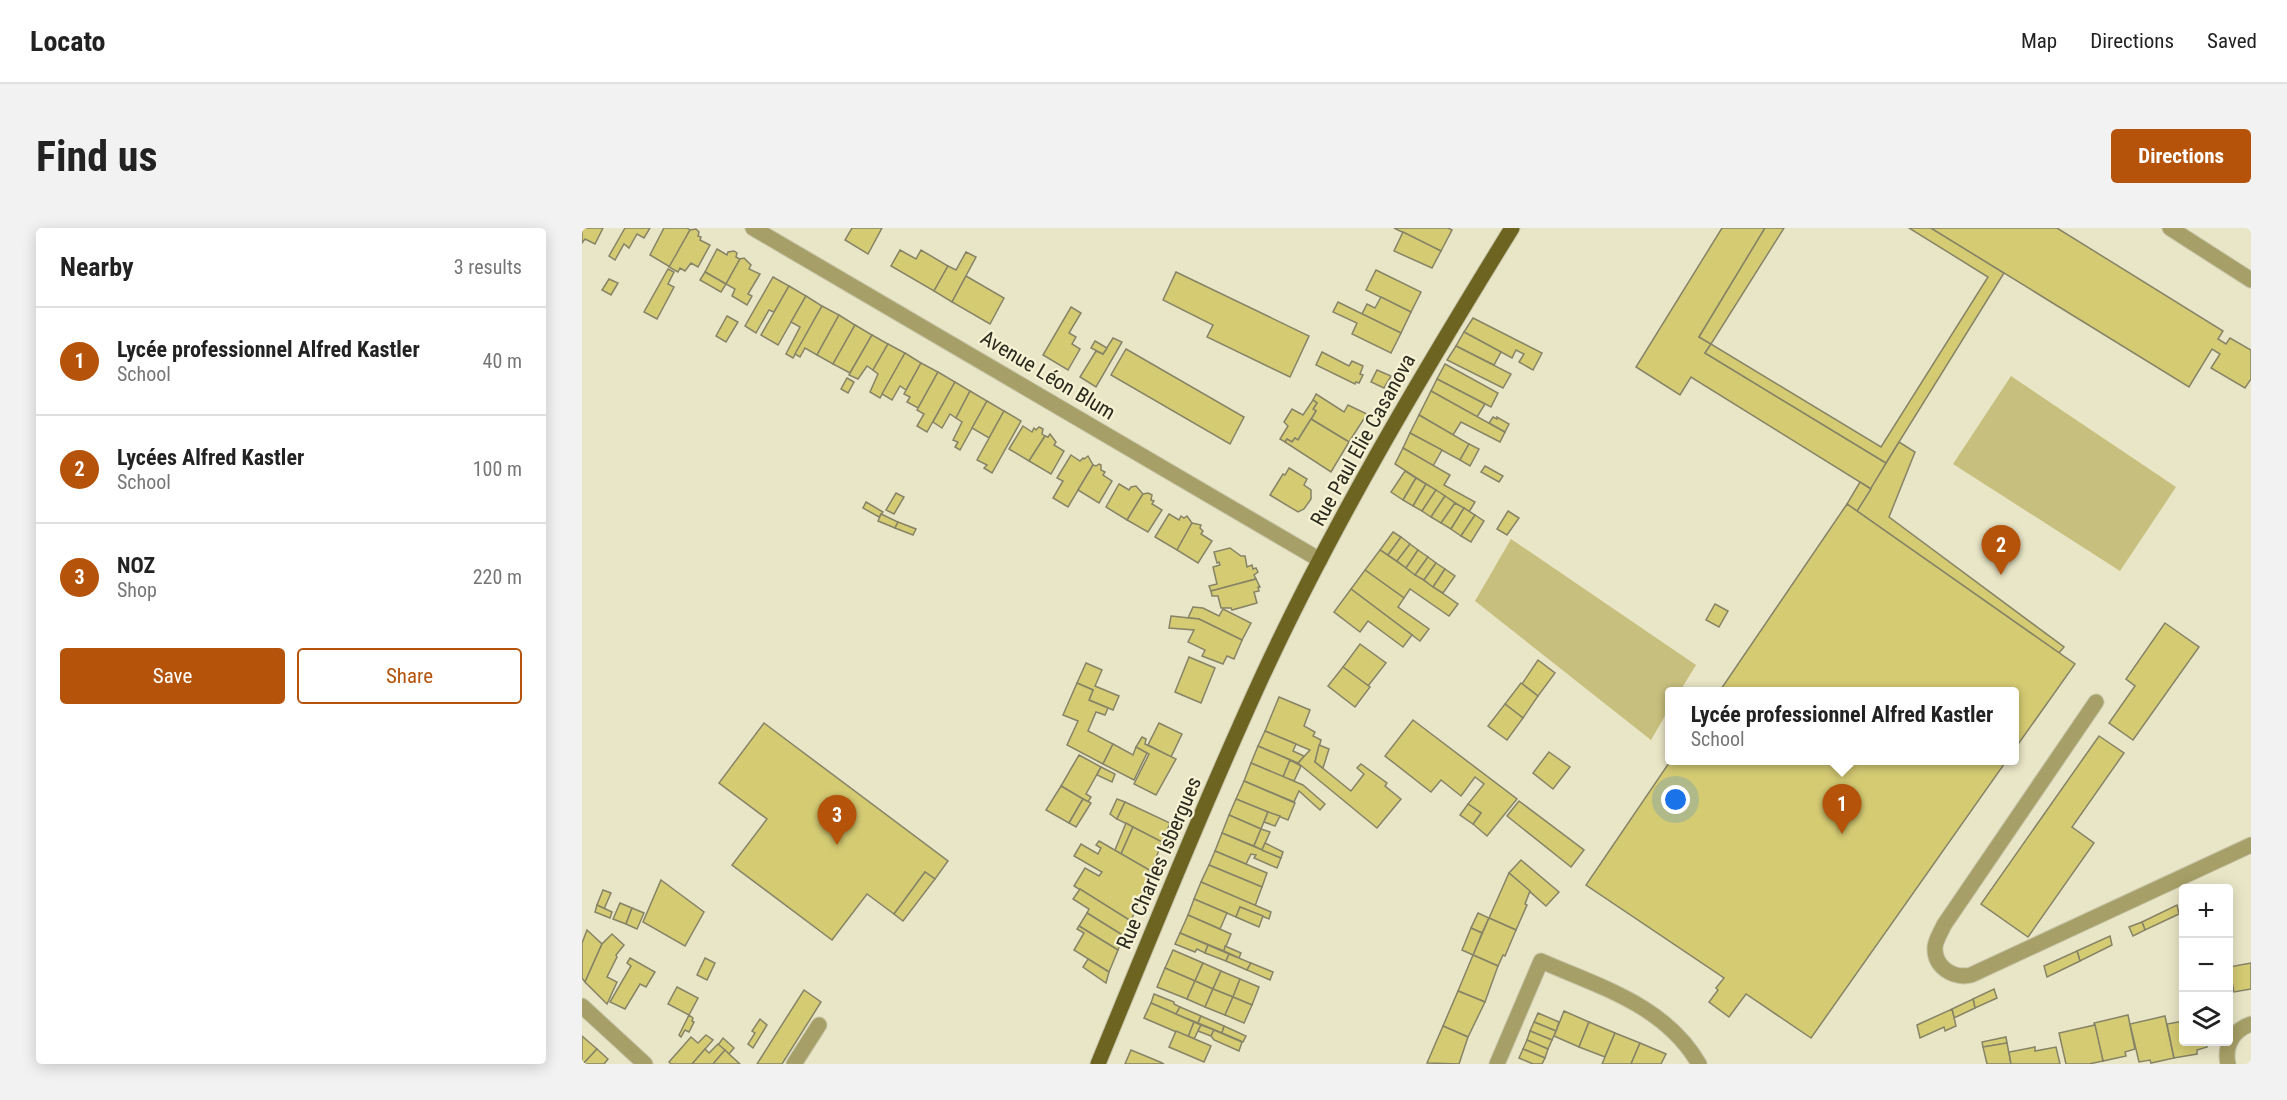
<!DOCTYPE html>
<html lang="en">
<head>
<meta charset="utf-8">
<style>
  body { margin:0; font-family:"Roboto Condensed",sans-serif; background:#f2f2f2; color:#222 }
  .controls { position:absolute; right:18px; bottom:18px; display:grid; overflow:hidden; border-radius:6px; box-shadow:0 3px 15px #0003 }
  .controls button { width:54px; height:54px; display:grid; place-items:center; padding:0; border:0; border-bottom:2px solid #e0e0e0; background:#fff; color:#222; font:30px sans-serif }
  .you { position:absolute; left:1094px; top:572px; width:21px; height:21px; margin:-15px; border:4px solid #fff; border-radius:50%; background:#1a73e8; box-shadow:0 0 0 9px #1a73e833 }
  .badge { display:grid; place-items:center; width:39px; height:39px; border-radius:50%; background:#b45309; color:#fff; font-size:20px; font-weight:700 }
  .pin { position:absolute; translate:-50% -50px; filter:drop-shadow(0 2px 3px #0008) }
  .pin::after { content:''; position:absolute; top:32px; width:21px; height:18px; background:inherit; clip-path:polygon(0 0,100% 0,50% 100%) }
  .popup { position:absolute; left:1083px; top:459px; width:354px; height:78px; box-sizing:border-box; display:grid; place-content:center; border-radius:6px; background:#fff; filter:drop-shadow(0 2px 4px #0005); font-size:20px; white-space:nowrap; color:#767676 }
  .popup b { font-size:22px; color:#222 }
  .popup::after { content:''; position:absolute; left:50%; top:100%; margin-left:-12px; border:12px solid transparent; border-top-color:#fff }
  .list { margin:0; padding:0; list-style:none }
  h2 { display:flex; justify-content:space-between; align-items:center; height:78px; margin:0; padding:0 24px; font-size:26px }
  h2 small { font-size:20px; font-weight:400; color:#767676 }
  .list li { display:grid; grid-template-columns:39px 1fr auto; gap:18px; align-items:center; box-sizing:border-box; height:108px; padding:0 24px; border-top:2px solid #e0e0e0 }
  .list b { display:block; font-size:22px; white-space:nowrap }
  .list p { margin:0; font-size:20px; white-space:nowrap; color:#767676 }
  .list em { font-size:20px; font-style:normal; color:#767676 }
  .actions { display:flex; gap:12px; padding:18px 24px }
  .actions a { flex:1; padding:14px 0; border:2px solid #b45309; border-radius:6px; text-align:center; font-size:21px; color:#b45309 }
  .actions .main { background:#b45309; color:#fff }
  .icon { flex:none; width:33px; height:33px; fill:none; stroke:currentColor; stroke-width:2; stroke-linecap:round; stroke-linejoin:round }
  .map { position:relative; flex:none; width:1669px; height:836px; overflow:hidden; border-radius:6px }
  header { display:flex; align-items:center; gap:36px; box-sizing:border-box; height:84px; padding:0 30px; background:#fff; border-bottom:2px solid #e0e0e0 }
  header strong { font-size:28px }
  nav { display:flex; gap:33px; margin-inline-start:auto; font-size:21px }
  .intro { display:flex; align-items:center; justify-content:space-between; box-sizing:border-box; height:144px; padding:0 36px }
  h1 { margin:0; font-size:42px }
  .button { padding:15px 27px; border-radius:6px; background:#b45309; color:#fff; font-size:21px; font-weight:700 }
  main { display:flex; gap:36px; padding:0 36px }
  aside { flex:1; background:#fff; border-radius:6px; box-shadow:0 3px 15px #0003 }
  .map>svg:first-child { display:block }
  .green { fill:#c7bf7d }
  .building { fill:#d5cb73; stroke:#868367; stroke-width:1.5 }
  .lines { fill:none; stroke-linecap:round; stroke-linejoin:round }
  .minor-casing { stroke:#c7c4a9; stroke-width:17 }
  .major-casing { stroke:#c7c4a9; stroke-width:17 }
  .minor { stroke:#a69f67; stroke-width:15 }
  .major { stroke:#6d6422; stroke-width:15 }
  .labels { text-anchor:middle; stroke-width:4.5; stroke-linejoin:round; paint-order:stroke }
  .street-label { font-size:21px; fill:#2b2a1e; stroke:#f6f3d4 }
</style>
</head>
<body>
<header>
<strong>Locato</strong>
<nav><a>Map</a><a>Directions</a><a>Saved</a></nav>
</header>
<div class="intro"><h1>Find us</h1><a class="button">Directions</a></div>
<main>
<aside>
<h2>Nearby<small>3 results</small></h2>
<ul class="list">
<li><span class="badge">1</span><div><b>Lycée professionnel Alfred Kastler</b><p>School</p></div><em>40 m</em></li>
<li><span class="badge">2</span><div><b>Lycées Alfred Kastler</b><p>School</p></div><em>100 m</em></li>
<li><span class="badge">3</span><div><b>NOZ</b><p>Shop</p></div><em>220 m</em></li>
</ul>
<div class="actions"><a class="main">Save</a><a>Share</a></div>
</aside>
<div class="map">
<svg width="1669" height="836" viewBox="0 0 1669 836">
  <rect width="100%" height="100%" fill="#e9e6c7"/>
  <g class="green">
    <path d="M 1429,148 L 1594,259 L 1538,343 L 1371,236 Z"/>
    <path d="M 929,311 L 1114,437 L 1098,463 L 1088,464 L 1087,481 L 1069,512 L 893,373 Z"/>
  </g>
  <g class="building">
    <path d="M 0,0 L 21,0 L 13,16 L 3,11 L 0,15 Z"/>
    <path d="M 43,0 L 68,0 L 62,10 L 55,6 L 47,20 L 42,16 L 33,32 L 27,28 Z"/>
    <path d="M 82,0 L 105,0 L 108,2 L 88,39 L 68,27 Z"/>
    <path d="M 270,0 L 300,0 L 286,26 L 263,12 Z"/>
    <path d="M 812,0 L 866,0 L 870,2 L 859,23 Z"/>
    <path d="M 1140,0 L 1183,0 L 1117,109 L 1129,116 L 1123,125 L 1304,235 L 1289,261 L 1109,149 L 1098,167 L 1054,139 Z"/>
    <path d="M 1183,0 L 1202,0 L 1129,116 L 1117,109 Z"/>
    <path d="M 1327,0 L 1349,0 L 1422,45 L 1304,235 L 1123,125 L 1129,116 L 1299,219 L 1406,49 Z"/>
    <path d="M 1349,0 L 1475,0 L 1641,103 L 1636,111 L 1644,116 L 1648,110 L 1669,122 L 1669,151 L 1663,160 L 1629,140 L 1638,126 L 1630,121 L 1607,159 Z"/>
    <path d="M 114,1 L 117,4 L 116,8 L 119,9 L 118,12 L 128,17 L 116,39 L 109,35 L 103,43 L 98,40 L 96,44 L 87,39 L 108,2 Z"/>
    <path d="M 821,4 L 859,23 L 850,40 L 812,23 Z"/>
    <path d="M 135,21 L 145,27 L 146,24 L 152,23 L 155,25 L 154,29 L 158,31 L 144,56 L 123,44 Z"/>
    <path d="M 318,22 L 334,31 L 339,22 L 366,38 L 352,63 L 309,38 Z"/>
    <path d="M 384,24 L 394,29 L 370,74 L 352,63 L 366,38 L 374,42 Z"/>
    <path d="M 162,30 L 169,37 L 167,41 L 178,46 L 166,66 L 170,68 L 165,77 L 150,68 L 153,61 L 144,56 L 158,31 Z"/>
    <path d="M 86,41 L 92,44 L 86,56 L 92,59 L 75,91 L 62,84 Z"/>
    <path d="M 794,42 L 839,64 L 829,84 L 784,62 Z"/>
    <path d="M 123,44 L 144,56 L 139,64 L 118,52 Z"/>
    <path d="M 594,44 L 727,108 L 708,149 L 625,109 L 631,97 L 581,72 Z"/>
    <path d="M 384,48 L 422,70 L 408,96 L 370,74 Z"/>
    <path d="M 191,49 L 207,58 L 192,84 L 187,82 L 174,105 L 163,98 Z"/>
    <path d="M 27,51 L 36,55 L 29,67 L 20,62 Z"/>
    <path d="M 207,58 L 224,68 L 196,117 L 179,107 Z"/>
    <path d="M 224,68 L 240,78 L 211,130 L 204,126 L 218,99 L 209,94 Z"/>
    <path d="M 799,69 L 829,84 L 819,105 L 780,86 L 785,76 L 793,80 Z"/>
    <path d="M 756,74 L 819,105 L 809,125 L 770,106 L 775,95 L 751,84 Z"/>
    <path d="M 240,78 L 257,87 L 235,127 L 223,120 L 218,129 L 213,126 Z"/>
    <path d="M 489,79 L 499,85 L 487,105 L 494,109 L 490,116 L 498,121 L 486,142 L 461,127 Z"/>
    <path d="M 257,87 L 273,97 L 251,136 L 235,127 Z"/>
    <path d="M 145,88 L 156,94 L 144,114 L 134,108 Z"/>
    <path d="M 891,90 L 960,125 L 951,142 L 937,134 L 942,126 L 934,122 L 930,130 L 882,104 Z"/>
    <path d="M 273,97 L 290,107 L 268,145 L 251,136 Z"/>
    <path d="M 882,104 L 919,124 L 912,137 L 874,118 Z"/>
    <path d="M 290,107 L 306,116 L 291,142 L 285,138 L 276,151 L 267,147 Z"/>
    <path d="M 531,110 L 540,114 L 514,159 L 498,149 L 514,123 L 521,126 Z"/>
    <path d="M 513,113 L 525,120 L 521,126 L 509,120 Z"/>
    <path d="M 306,116 L 323,125 L 298,170 L 288,164 L 296,146 L 291,142 Z"/>
    <path d="M 874,118 L 929,146 L 921,160 L 865,132 Z"/>
    <path d="M 544,121 L 662,189 L 648,216 L 529,147 Z"/>
    <path d="M 740,124 L 767,138 L 770,133 L 781,138 L 778,146 L 781,147 L 777,155 L 774,154 L 773,156 L 734,137 Z"/>
    <path d="M 323,125 L 339,135 L 324,162 L 318,158 L 310,172 L 300,166 Z"/>
    <path d="M 339,135 L 356,144 L 336,180 L 325,174 L 328,169 L 322,166 Z"/>
    <path d="M 863,136 L 916,165 L 909,179 L 855,151 Z"/>
    <path d="M 795,142 L 809,148 L 802,160 L 789,154 Z"/>
    <path d="M 356,144 L 373,154 L 345,204 L 335,198 L 342,186 L 335,182 Z"/>
    <path d="M 265,150 L 272,154 L 266,165 L 259,161 Z"/>
    <path d="M 855,151 L 903,176 L 895,189 L 849,163 Z"/>
    <path d="M 373,154 L 388,163 L 374,190 L 368,186 L 360,200 L 351,194 Z"/>
    <path d="M 388,163 L 405,173 L 378,222 L 373,219 L 376,214 L 371,212 L 380,194 L 374,190 Z"/>
    <path d="M 849,163 L 923,204 L 918,214 L 879,194 L 871,207 L 837,187 Z"/>
    <path d="M 734,166 L 762,184 L 766,177 L 785,186 L 767,214 L 729,191 L 734,183 L 731,181 L 735,175 L 731,172 Z"/>
    <path d="M 731,172 L 735,175 L 731,181 L 734,183 L 716,212 L 713,210 L 710,214 L 705,211 L 703,214 L 698,211 L 706,198 L 702,194 L 710,181 L 721,187 Z"/>
    <path d="M 405,173 L 422,183 L 407,210 L 390,200 Z"/>
    <path d="M 422,183 L 439,193 L 410,245 L 402,240 L 405,237 L 395,232 Z"/>
    <path d="M 837,187 L 887,216 L 878,232 L 828,205 Z"/>
    <path d="M 911,189 L 915,191 L 915,189 L 927,196 L 923,204 L 907,195 Z"/>
    <path d="M 729,191 L 767,214 L 749,244 L 703,214 L 705,211 L 710,214 L 713,210 L 716,212 Z"/>
    <path d="M 441,198 L 450,204 L 452,200 L 454,202 L 457,199 L 461,201 L 460,206 L 463,208 L 447,233 L 427,221 Z"/>
    <path d="M 828,205 L 860,222 L 851,238 L 821,220 Z"/>
    <path d="M 468,206 L 474,214 L 472,217 L 482,223 L 469,246 L 447,233 L 463,208 L 466,209 Z"/>
    <path d="M 1317,214 L 1333,224 L 1307,289 L 1482,419 L 1477,425 L 1275,283 Z"/>
    <path d="M 887,216 L 897,221 L 888,238 L 878,232 Z"/>
    <path d="M 821,220 L 868,247 L 862,257 L 893,274 L 887,284 L 813,236 Z"/>
    <path d="M 489,227 L 498,233 L 501,230 L 502,231 L 506,228 L 511,237 L 486,279 L 471,270 L 481,253 L 475,250 Z"/>
    <path d="M 517,236 L 519,237 L 519,242 L 523,244 L 521,247 L 530,253 L 517,275 L 496,262 L 511,237 L 514,238 Z"/>
    <path d="M 903,238 L 921,248 L 917,254 L 899,244 Z"/>
    <path d="M 707,240 L 725,251 L 722,257 L 729,262 L 729,271 L 722,281 L 716,284 L 688,267 L 701,246 L 703,247 Z"/>
    <path d="M 823,243 L 834,250 L 821,272 L 809,264 Z"/>
    <path d="M 834,250 L 844,256 L 831,278 L 821,272 Z"/>
    <path d="M 1278,254 L 1289,261 L 1275,283 L 1265,276 Z"/>
    <path d="M 537,256 L 547,262 L 549,259 L 554,258 L 561,266 L 545,292 L 524,279 Z"/>
    <path d="M 844,256 L 854,262 L 840,283 L 831,278 Z"/>
    <path d="M 854,262 L 863,268 L 849,289 L 840,283 Z"/>
    <path d="M 314,265 L 322,269 L 312,286 L 304,282 Z"/>
    <path d="M 566,265 L 570,267 L 569,272 L 572,273 L 570,276 L 580,282 L 566,304 L 545,292 L 561,266 Z"/>
    <path d="M 863,268 L 873,275 L 859,295 L 849,289 Z"/>
    <path d="M 284,274 L 301,284 L 297,289 L 281,280 Z"/>
    <path d="M 873,275 L 882,280 L 869,301 L 859,295 Z"/>
    <path d="M 1265,276 L 1493,436 L 1432,522 L 1432,464 L 1137,464 Z"/>
    <path d="M 882,280 L 893,287 L 879,308 L 869,301 Z"/>
    <path d="M 926,283 L 937,290 L 925,307 L 915,301 Z"/>
    <path d="M 299,286 L 316,294 L 313,300 L 296,293 Z"/>
    <path d="M 587,286 L 597,292 L 599,288 L 602,290 L 605,288 L 610,295 L 595,322 L 573,309 Z"/>
    <path d="M 893,287 L 902,293 L 889,314 L 879,308 Z"/>
    <path d="M 316,294 L 334,301 L 331,307 L 313,300 Z"/>
    <path d="M 610,295 L 619,297 L 618,300 L 621,303 L 619,306 L 630,313 L 616,335 L 595,322 Z"/>
    <path d="M 811,304 L 819,309 L 806,327 L 798,322 Z"/>
    <path d="M 819,309 L 828,316 L 815,333 L 806,327 Z"/>
    <path d="M 828,316 L 836,322 L 824,340 L 815,333 Z"/>
    <path d="M 648,320 L 659,328 L 663,328 L 665,339 L 670,337 L 671,341 L 674,340 L 676,344 L 672,347 L 674,351 L 629,363 L 627,358 L 635,356 L 631,339 L 638,337 L 637,334 L 635,335 L 632,324 Z"/>
    <path d="M 798,322 L 876,376 L 867,388 L 828,361 L 822,370 L 783,342 Z"/>
    <path d="M 836,322 L 846,329 L 833,347 L 824,340 Z"/>
    <path d="M 846,329 L 854,335 L 842,352 L 833,347 Z"/>
    <path d="M 854,335 L 863,341 L 851,359 L 842,352 Z"/>
    <path d="M 863,341 L 873,348 L 861,365 L 851,359 Z"/>
    <path d="M 783,342 L 822,370 L 816,379 L 847,401 L 838,413 L 769,361 Z"/>
    <path d="M 674,351 L 678,359 L 676,359 L 677,363 L 672,364 L 675,375 L 650,382 L 649,380 L 639,380 L 636,368 L 630,368 L 629,363 Z"/>
    <path d="M 769,361 L 830,407 L 821,419 L 786,393 L 778,404 L 752,384 Z"/>
    <path d="M 1133,376 L 1146,383 L 1137,399 L 1124,392 Z"/>
    <path d="M 611,379 L 621,380 L 637,388 L 641,381 L 669,395 L 660,412 L 617,391 L 606,390 Z"/>
    <path d="M 589,388 L 617,391 L 660,412 L 652,431 L 645,428 L 641,436 L 620,428 L 623,422 L 606,414 L 612,402 L 587,400 Z"/>
    <path d="M 1583,395 L 1617,419 L 1551,512 L 1527,495 L 1553,458 L 1544,451 Z"/>
    <path d="M 778,416 L 804,435 L 786,458 L 761,439 Z"/>
    <path d="M 607,429 L 633,440 L 619,475 L 593,464 Z"/>
    <path d="M 956,432 L 973,445 L 956,468 L 940,456 Z"/>
    <path d="M 504,435 L 520,442 L 513,458 L 537,468 L 531,482 L 507,472 L 511,462 L 495,455 Z"/>
    <path d="M 761,439 L 788,459 L 773,479 L 746,458 Z"/>
    <path d="M 495,455 L 511,462 L 507,472 L 526,480 L 523,487 L 514,484 L 506,503 L 531,516 L 521,536 L 485,517 L 496,493 L 481,487 Z"/>
    <path d="M 939,455 L 956,468 L 941,490 L 923,476 Z"/>
    <path d="M 697,469 L 728,482 L 722,498 L 733,504 L 731,508 L 739,512 L 733,534 L 769,563 L 782,546 L 775,540 L 779,536 L 805,555 L 803,558 L 819,571 L 795,600 L 716,535 L 728,522 L 683,503 Z"/>
    <path d="M 923,476 L 941,490 L 925,512 L 906,498 Z"/>
    <path d="M 831,492 L 935,571 L 905,608 L 891,596 L 899,585 L 886,576 L 902,556 L 893,549 L 879,568 L 859,552 L 849,564 L 803,528 Z"/>
    <path d="M 182,495 L 366,633 L 353,651 L 343,644 L 312,686 L 285,666 L 250,712 L 150,637 L 185,591 L 137,555 Z"/>
    <path d="M 577,495 L 600,506 L 589,529 L 566,517 Z"/>
    <path d="M 683,503 L 714,516 L 711,523 L 722,528 L 716,535 L 676,518 Z"/>
    <path d="M 1517,508 L 1542,525 L 1490,599 L 1512,615 L 1446,709 L 1399,676 Z"/>
    <path d="M 560,509 L 564,511 L 563,516 L 594,531 L 574,567 L 552,556 L 567,526 L 554,519 Z"/>
    <path d="M 531,516 L 551,527 L 554,519 L 565,525 L 552,552 L 521,536 Z"/>
    <path d="M 737,517 L 747,521 L 741,540 L 733,534 Z"/>
    <path d="M 676,518 L 708,532 L 701,549 L 669,535 Z"/>
    <path d="M 967,524 L 988,539 L 971,561 L 951,545 Z"/>
    <path d="M 497,527 L 519,539 L 504,566 L 509,569 L 506,574 L 479,558 Z"/>
    <path d="M 708,532 L 719,538 L 712,553 L 701,549 Z"/>
    <path d="M 1089,532 L 1425,532 L 1229,810 L 1164,766 L 1147,789 L 1127,774 L 1136,762 L 1134,760 L 1142,750 L 1004,657 Z"/>
    <path d="M 669,535 L 721,557 L 743,576 L 738,582 L 717,563 L 712,574 L 662,553 Z"/>
    <path d="M 519,539 L 533,546 L 530,554 L 515,547 Z"/>
    <path d="M 662,553 L 713,575 L 706,592 L 654,571 Z"/>
    <path d="M 479,558 L 501,571 L 487,595 L 464,582 Z"/>
    <path d="M 501,571 L 509,575 L 494,599 L 487,595 Z"/>
    <path d="M 535,571 L 543,574 L 535,591 L 528,586 Z"/>
    <path d="M 654,571 L 686,584 L 679,601 L 647,587 Z"/>
    <path d="M 937,573 L 1002,622 L 989,639 L 925,588 Z"/>
    <path d="M 543,574 L 588,595 L 580,614 L 535,591 Z"/>
    <path d="M 886,576 L 899,585 L 891,596 L 878,587 Z"/>
    <path d="M 686,584 L 698,588 L 693,598 L 682,594 Z"/>
    <path d="M 647,587 L 679,601 L 672,618 L 640,605 Z"/>
    <path d="M 544,595 L 551,599 L 539,626 L 533,622 Z"/>
    <path d="M 551,599 L 580,614 L 569,643 L 539,626 Z"/>
    <path d="M 679,601 L 688,604 L 680,622 L 672,618 Z"/>
    <path d="M 640,605 L 699,630 L 695,640 L 672,630 L 674,627 L 669,626 L 664,636 L 633,623 Z"/>
    <path d="M 517,613 L 569,643 L 549,693 L 492,658 L 503,640 L 517,648 L 520,644 L 492,628 L 499,616 L 516,626 L 519,620 L 514,617 Z"/>
    <path d="M 683,615 L 701,624 L 699,630 L 680,622 Z"/>
    <path d="M 633,623 L 685,645 L 680,659 L 627,637 Z"/>
    <path d="M 939,632 L 977,664 L 964,678 L 927,645 Z"/>
    <path d="M 627,637 L 680,659 L 673,678 L 619,654 Z"/>
    <path d="M 343,644 L 353,651 L 321,693 L 312,686 Z"/>
    <path d="M 927,645 L 948,663 L 943,676 L 945,677 L 934,702 L 907,690 Z"/>
    <path d="M 79,652 L 122,684 L 103,718 L 61,694 Z"/>
    <path d="M 619,654 L 689,684 L 687,691 L 658,679 L 654,689 L 612,671 Z"/>
    <path d="M 498,661 L 549,693 L 542,708 L 505,685 L 507,681 L 491,671 Z"/>
    <path d="M 21,662 L 29,665 L 22,681 L 15,677 Z"/>
    <path d="M 612,671 L 645,685 L 638,701 L 606,687 Z"/>
    <path d="M 38,675 L 50,680 L 44,696 L 31,691 Z"/>
    <path d="M 15,677 L 30,684 L 28,690 L 13,684 Z"/>
    <path d="M 1595,677 L 1597,686 L 1563,702 L 1560,694 Z"/>
    <path d="M 658,679 L 681,688 L 677,699 L 654,689 Z"/>
    <path d="M 50,680 L 62,685 L 55,701 L 44,696 Z"/>
    <path d="M 505,685 L 542,708 L 536,722 L 497,698 Z"/>
    <path d="M 896,685 L 907,690 L 900,705 L 889,700 Z"/>
    <path d="M 606,687 L 649,706 L 642,723 L 598,705 Z"/>
    <path d="M 907,690 L 934,702 L 923,728 L 921,727 L 916,738 L 891,727 Z"/>
    <path d="M 1560,694 L 1563,702 L 1551,708 L 1547,699 Z"/>
    <path d="M 497,698 L 536,722 L 527,744 L 492,722 L 502,705 L 495,701 Z"/>
    <path d="M 889,700 L 900,705 L 891,727 L 880,722 Z"/>
    <path d="M 5,702 L 20,716 L 3,754 L 0,750 L 0,715 Z"/>
    <path d="M 598,705 L 626,717 L 623,725 L 615,721 L 613,724 L 593,716 Z"/>
    <path d="M 30,706 L 42,717 L 34,727 L 35,729 L 25,749 L 35,754 L 25,776 L 3,754 L 20,716 Z"/>
    <path d="M 1528,708 L 1530,717 L 1498,733 L 1495,723 Z"/>
    <path d="M 626,717 L 647,726 L 644,733 L 623,725 Z"/>
    <path d="M 643,718 L 659,725 L 657,730 L 642,723 Z"/>
    <path d="M 591,722 L 621,735 L 613,753 L 583,740 Z"/>
    <path d="M 1495,723 L 1498,733 L 1465,749 L 1462,738 Z"/>
    <path d="M 647,726 L 669,735 L 665,742 L 644,733 Z"/>
    <path d="M 891,727 L 916,738 L 903,774 L 876,763 Z"/>
    <path d="M 48,730 L 73,744 L 64,759 L 58,756 L 43,781 L 28,774 L 49,738 L 45,735 Z"/>
    <path d="M 123,730 L 133,735 L 125,752 L 115,747 Z"/>
    <path d="M 506,731 L 527,744 L 524,755 L 501,739 Z"/>
    <path d="M 621,735 L 639,743 L 631,761 L 613,753 Z"/>
    <path d="M 669,735 L 691,744 L 688,752 L 665,742 Z"/>
    <path d="M 1669,735 L 1669,761 L 1652,764 L 1647,739 Z"/>
    <path d="M 583,740 L 613,753 L 605,771 L 575,759 Z"/>
    <path d="M 639,743 L 658,751 L 651,769 L 631,761 Z"/>
    <path d="M 658,751 L 677,759 L 670,777 L 651,769 Z"/>
    <path d="M 613,753 L 631,761 L 623,779 L 605,771 Z"/>
    <path d="M 95,759 L 116,770 L 107,787 L 86,776 Z"/>
    <path d="M 631,761 L 651,769 L 643,787 L 623,779 Z"/>
    <path d="M 1412,761 L 1415,770 L 1393,780 L 1391,771 Z"/>
    <path d="M 222,762 L 239,774 L 200,836 L 175,836 Z"/>
    <path d="M 876,763 L 903,774 L 886,809 L 861,798 Z"/>
    <path d="M 572,766 L 592,774 L 592,776 L 598,779 L 594,786 L 569,775 Z"/>
    <path d="M 651,769 L 670,777 L 662,795 L 643,787 Z"/>
    <path d="M 1391,771 L 1393,780 L 1372,790 L 1370,781 Z"/>
    <path d="M 569,775 L 612,794 L 606,809 L 562,790 Z"/>
    <path d="M 598,779 L 619,788 L 616,795 L 594,786 Z"/>
    <path d="M 1370,781 L 1374,798 L 1363,803 L 1362,799 L 1338,810 L 1335,797 Z"/>
    <path d="M 982,783 L 1007,794 L 997,819 L 972,808 Z"/>
    <path d="M 956,785 L 977,794 L 974,803 L 952,794 Z"/>
    <path d="M 107,787 L 111,790 L 110,793 L 112,794 L 107,804 L 103,802 L 99,809 L 97,807 Z"/>
    <path d="M 1546,787 L 1553,821 L 1543,824 L 1544,828 L 1521,833 L 1512,795 Z"/>
    <path d="M 619,788 L 642,798 L 640,805 L 616,795 Z"/>
    <path d="M 1583,788 L 1592,830 L 1569,835 L 1568,832 L 1557,834 L 1548,796 Z"/>
    <path d="M 178,791 L 185,797 L 171,820 L 166,816 L 173,805 L 170,803 Z"/>
    <path d="M 1602,793 L 1602,814 L 1624,814 L 1625,819 L 1615,822 L 1615,826 L 1592,830 L 1585,796 Z"/>
    <path d="M 612,794 L 619,797 L 612,811 L 606,809 Z"/>
    <path d="M 952,794 L 974,803 L 970,812 L 948,803 Z"/>
    <path d="M 1007,794 L 1033,805 L 1023,829 L 997,819 Z"/>
    <path d="M 619,797 L 632,802 L 629,808 L 616,803 Z"/>
    <path d="M 1513,797 L 1521,833 L 1507,836 L 1484,836 L 1477,805 Z"/>
    <path d="M 642,798 L 664,808 L 661,814 L 640,805 Z"/>
    <path d="M 861,798 L 886,809 L 877,836 L 845,835 Z"/>
    <path d="M 632,802 L 660,814 L 657,823 L 632,812 L 629,808 Z"/>
    <path d="M 594,803 L 629,818 L 622,834 L 587,819 Z"/>
    <path d="M 948,803 L 970,812 L 966,821 L 945,812 Z"/>
    <path d="M 1033,805 L 1058,815 L 1049,836 L 1020,836 Z"/>
    <path d="M 124,807 L 131,812 L 110,836 L 89,836 L 87,834 L 109,809 L 116,815 Z"/>
    <path d="M 0,808 L 15,821 L 1,836 L 0,836 Z"/>
    <path d="M 1424,809 L 1425,815 L 1401,819 L 1400,814 Z"/>
    <path d="M 141,810 L 152,820 L 147,826 L 136,817 Z"/>
    <path d="M 945,812 L 966,821 L 963,830 L 941,821 Z"/>
    <path d="M 1058,815 L 1084,826 L 1079,836 L 1049,836 Z"/>
    <path d="M 1425,815 L 1429,836 L 1405,836 L 1401,819 Z"/>
    <path d="M 136,816 L 143,822 L 131,836 L 110,836 L 123,821 L 127,825 Z"/>
    <path d="M 1453,819 L 1453,823 L 1474,819 L 1478,836 L 1429,836 L 1427,824 Z"/>
    <path d="M 15,821 L 26,831 L 22,836 L 1,836 Z"/>
    <path d="M 941,821 L 963,830 L 960,836 L 951,836 L 937,830 Z"/>
    <path d="M 143,822 L 147,826 L 158,836 L 131,836 Z"/>
    <path d="M 549,822 L 578,834 L 582,836 L 543,836 Z"/>
  </g>
  <g class="lines">
    <g class="minor-casing">
      <g id="minor">
        <path d="M 171,0 L 738,332"/>
        <path d="M 1588,0 L 1669,52"/>
        <path d="M 1514,474 L 1362,697 C 1359,704 1354,711 1353,719 C 1352,739 1371,751 1389,747 L 1669,617"/>
        <path d="M 0,778 L 63,836"/>
        <path d="M 212,836 L 237,797"/>
        <path d="M 915,836 L 959,733 C 1018,759 1083,777 1117,836"/>
        <path d="M 1646,836 C 1642,818 1651,802 1669,796"/>
      </g>
    </g>
    <g class="major-casing">
      <path id="major" d="M 516,836 C 569,707 621,578 679,451 C 751,295 840,146 930,0"/>
    </g>
    <use href="#minor" class="minor"/>
    <use href="#major" class="major"/>
  </g>
  <g class="labels">
    <g class="street-label">
      <text transform="translate(466 147) rotate(31)" y="7">Avenue Léon Blum</text>
      <text transform="translate(781 212) rotate(-61)" y="7">Rue Paul Elie Casanova</text>
      <text transform="translate(577 635) rotate(-67)" y="7">Rue Charles Isbergues</text>
    </g>
  </g>
</svg>
<div class="controls">
<button>+</button>
<button>−</button>
<button><svg class="icon" aria-label="layers" viewBox="0 0 24 24"><path d="M12 4l9 5-9 5-9-5zM3 14l9 5 9-5"/></svg></button>
</div>
<div class="you"></div>
<div class="pin badge" style="left:1260px;top:606px">1</div>
<div class="popup"><b>Lycée professionnel Alfred Kastler</b>School</div>
<div class="pin badge" style="left:1419px;top:347px">2</div>
<div class="pin badge" style="left:255px;top:617px">3</div>
</div>
</main>
</body>
</html>
